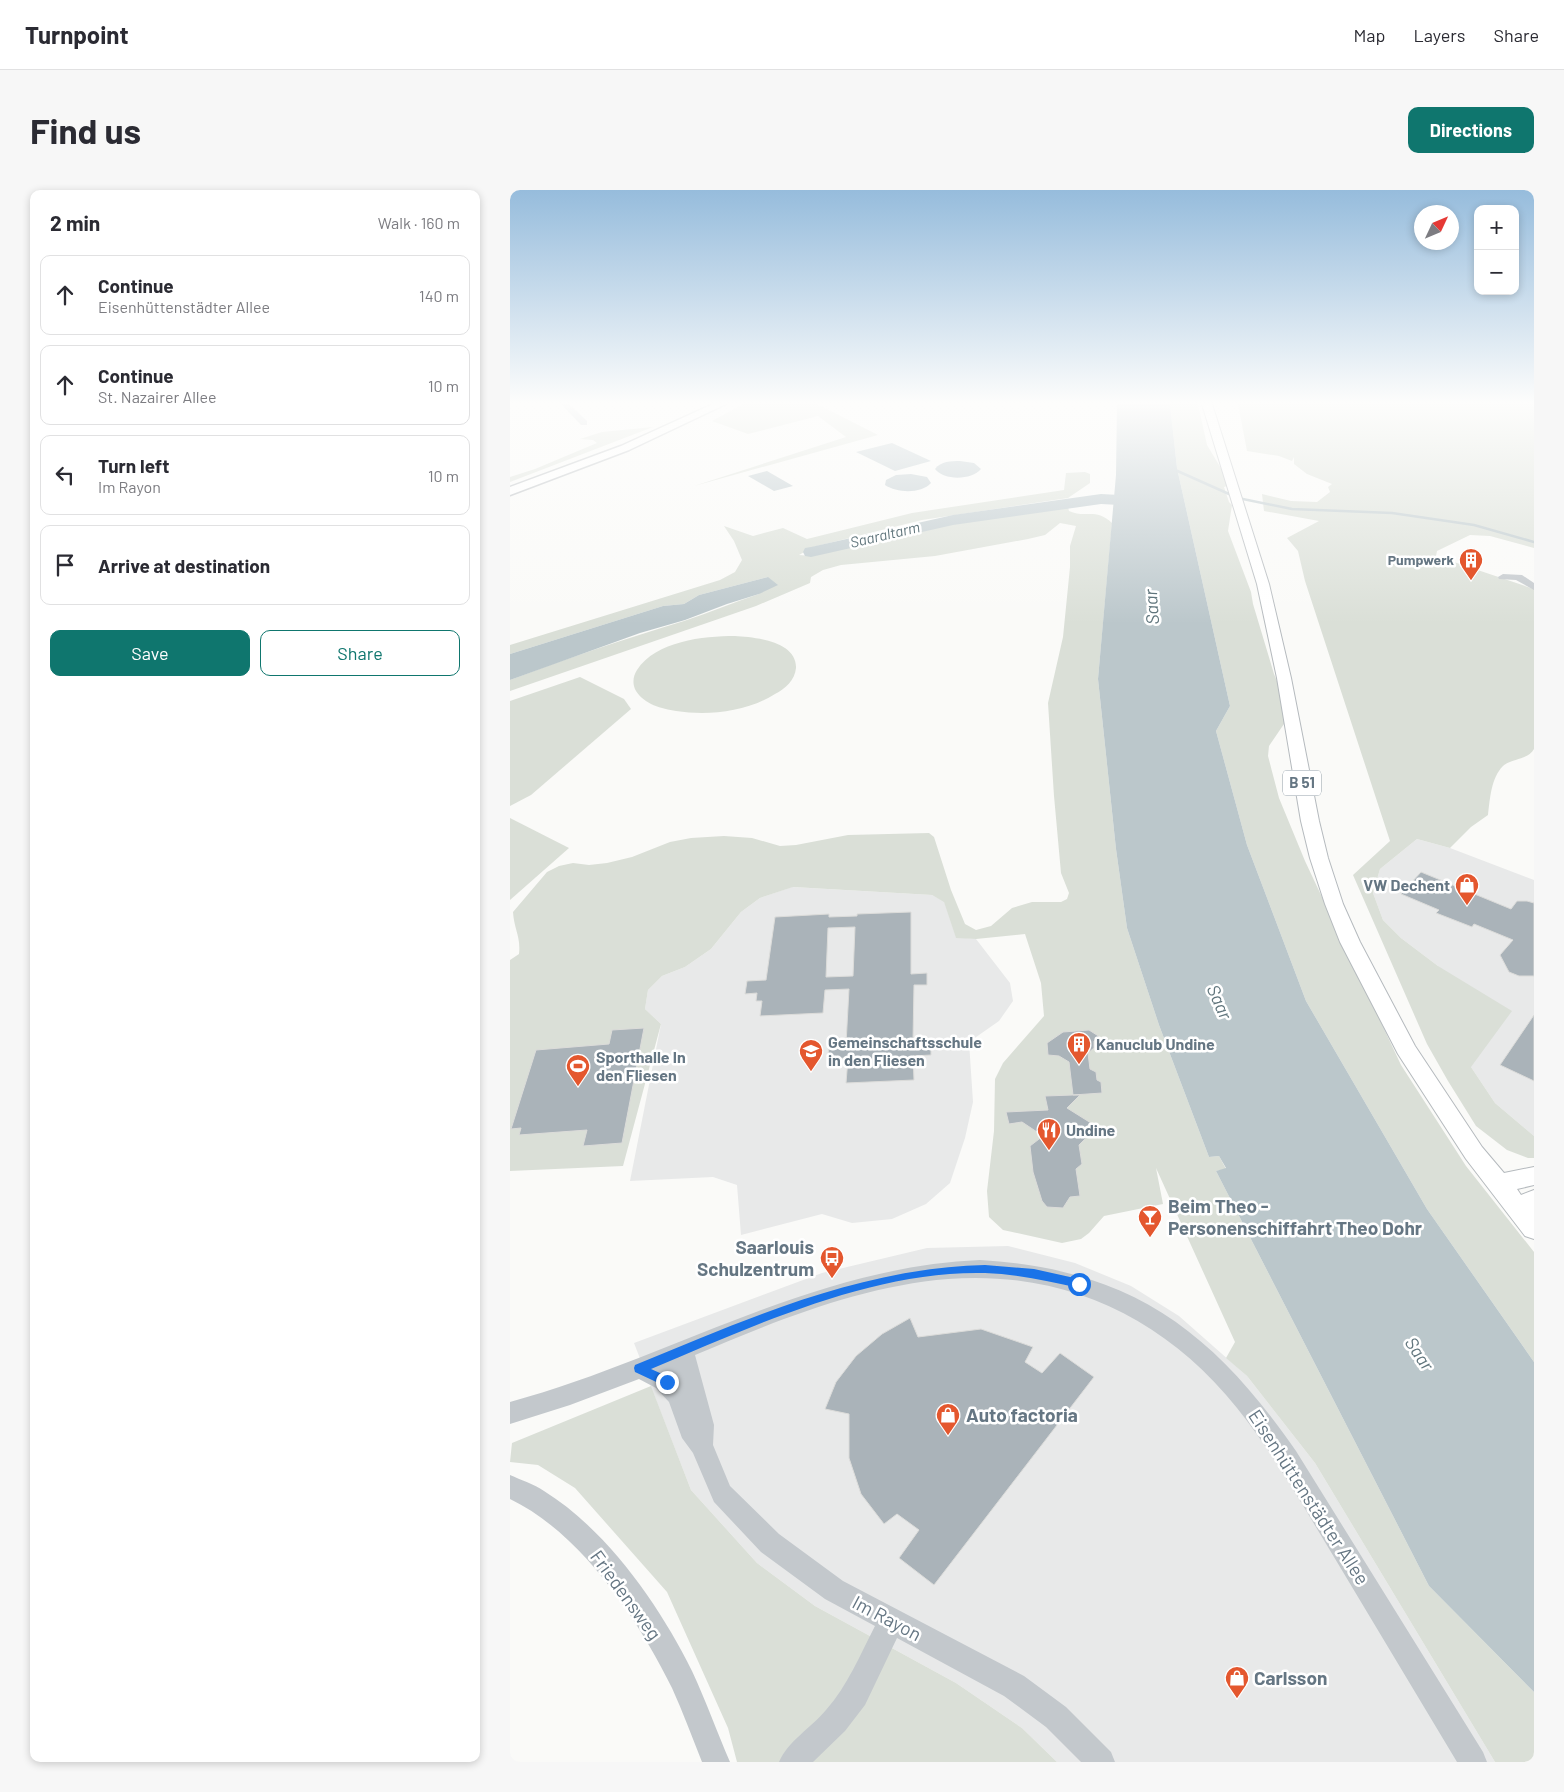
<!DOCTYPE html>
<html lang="en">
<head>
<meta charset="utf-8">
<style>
  body { margin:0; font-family:Barlow,sans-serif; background:#f7f7f7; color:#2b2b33 }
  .controls { position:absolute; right:15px; top:15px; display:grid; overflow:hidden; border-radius:10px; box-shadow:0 2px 8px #0003 }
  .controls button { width:45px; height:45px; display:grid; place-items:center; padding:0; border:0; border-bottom:1px solid #e1e1e2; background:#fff; color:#2b2b33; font:25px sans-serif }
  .compass { position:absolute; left:904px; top:15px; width:45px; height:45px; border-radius:50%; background:#fff; box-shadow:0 2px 8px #0003; rotate:46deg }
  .stop { position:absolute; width:15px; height:15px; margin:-11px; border:4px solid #1a73e8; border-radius:50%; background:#fff }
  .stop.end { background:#1a73e8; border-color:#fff; box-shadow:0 1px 5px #0008 }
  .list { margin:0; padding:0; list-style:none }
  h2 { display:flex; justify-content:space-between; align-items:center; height:65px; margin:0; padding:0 20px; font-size:21px }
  h2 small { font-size:16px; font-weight:400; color:#7c7c81 }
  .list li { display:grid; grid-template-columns:32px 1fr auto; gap:15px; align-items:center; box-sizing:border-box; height:80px; margin:0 10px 10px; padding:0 10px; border:1px solid #e1e1e2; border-radius:10px }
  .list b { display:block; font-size:19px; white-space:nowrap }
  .list p { margin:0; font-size:16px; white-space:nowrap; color:#7c7c81 }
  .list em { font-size:16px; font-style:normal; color:#7c7c81 }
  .actions { display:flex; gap:10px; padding:15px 20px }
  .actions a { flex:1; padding:11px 0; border:1px solid #0f766e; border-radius:10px; text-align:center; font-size:18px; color:#0f766e }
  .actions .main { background:#0f766e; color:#fff }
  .icon { flex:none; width:28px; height:28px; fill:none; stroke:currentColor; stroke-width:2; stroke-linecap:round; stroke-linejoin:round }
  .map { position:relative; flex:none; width:1024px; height:1572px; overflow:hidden; border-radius:10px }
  header { display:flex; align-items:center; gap:30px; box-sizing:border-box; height:70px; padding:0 25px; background:#fff; border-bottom:1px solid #e1e1e2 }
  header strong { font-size:24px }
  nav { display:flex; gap:28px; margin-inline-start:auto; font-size:18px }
  .intro { display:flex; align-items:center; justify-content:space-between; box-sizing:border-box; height:120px; padding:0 30px }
  h1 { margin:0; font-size:35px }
  .button { padding:12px 22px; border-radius:10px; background:#0f766e; color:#fff; font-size:18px; font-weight:700 }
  main { display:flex; gap:30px; padding:0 30px }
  aside { flex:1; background:#fff; border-radius:10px; box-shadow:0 2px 8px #0003 }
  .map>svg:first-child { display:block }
  .built { fill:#e8e9e9 }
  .green { fill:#dadfd7 }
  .water { fill:#bbc7cb }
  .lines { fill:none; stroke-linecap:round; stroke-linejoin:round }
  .stream { stroke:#bbc7cb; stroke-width:2.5 }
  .river { fill:#bbc7cb; fill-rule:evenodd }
  .building { fill:#aab3b9; stroke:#dcdcda; fill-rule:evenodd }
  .major-casing { stroke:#b5babe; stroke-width:2 }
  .highway-casing { stroke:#b4b9bd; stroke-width:3 }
  .minor { fill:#c3c8cc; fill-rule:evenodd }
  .major { fill:#fff; fill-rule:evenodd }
  .highway { fill:#fff; fill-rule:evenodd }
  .route { fill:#1a73e8 }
  .labels { text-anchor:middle; stroke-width:5; stroke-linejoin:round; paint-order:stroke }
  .far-poi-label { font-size:14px; font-weight:bold; fill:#657683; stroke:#fff; text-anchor:end }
  .far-water-label { font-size:15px; font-style:italic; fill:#60757c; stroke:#fff }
  .shield { fill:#fff; stroke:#939fa8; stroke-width:1 }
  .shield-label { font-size:15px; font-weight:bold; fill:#657683 }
  .poi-label { font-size:16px; font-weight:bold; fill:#657683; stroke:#fff; text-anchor:start }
  .water-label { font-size:18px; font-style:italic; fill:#60757c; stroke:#fff }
  .near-poi-label { font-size:19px; font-weight:bold; fill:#657683; stroke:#fff; text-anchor:start }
  .near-street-label { font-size:19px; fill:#657683; stroke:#fff }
</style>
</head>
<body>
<header>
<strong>Turnpoint</strong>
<nav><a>Map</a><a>Layers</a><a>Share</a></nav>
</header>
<div class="intro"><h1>Find us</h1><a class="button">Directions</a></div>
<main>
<aside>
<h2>2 min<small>Walk · 160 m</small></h2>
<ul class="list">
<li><svg class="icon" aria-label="ahead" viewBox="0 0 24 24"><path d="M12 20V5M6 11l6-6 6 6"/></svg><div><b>Continue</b><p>Eisenhüttenstädter Allee</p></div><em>140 m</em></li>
<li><svg class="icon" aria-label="ahead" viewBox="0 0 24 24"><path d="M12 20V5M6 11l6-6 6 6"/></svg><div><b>Continue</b><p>St. Nazairer Allee</p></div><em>10 m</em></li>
<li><svg class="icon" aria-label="left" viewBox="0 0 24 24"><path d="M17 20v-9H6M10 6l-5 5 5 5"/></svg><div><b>Turn left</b><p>Im Rayon</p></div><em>10 m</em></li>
<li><svg class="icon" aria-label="arrive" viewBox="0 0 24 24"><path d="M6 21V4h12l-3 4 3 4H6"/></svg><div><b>Arrive at destination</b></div></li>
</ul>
<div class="actions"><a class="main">Save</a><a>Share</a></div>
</aside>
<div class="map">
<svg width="1024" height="1572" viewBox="0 0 1024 1572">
  <rect width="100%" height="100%" fill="#fafaf8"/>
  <g class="built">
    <path d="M 907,649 L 940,658 L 1024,690 L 1024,946 L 985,913 L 961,877 L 928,776 L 891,748 L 873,730 L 863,703 L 870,679 Z"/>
    <path d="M 282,697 L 422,705 L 434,711 L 446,747 L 466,749 L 500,793 L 503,811 L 489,831 L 459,852 L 463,912 L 455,948 L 440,993 L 416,1014 L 382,1029 L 342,1033 L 312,1024 L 231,1045 L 227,995 L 203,987 L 120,991 L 151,834 L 135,819 L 138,800 L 152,786 L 175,777 L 201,759 L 231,722 L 250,708 Z"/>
    <path d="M 498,1056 L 565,1073 L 621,1096 L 669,1126 L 737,1186 L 805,1273 L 985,1572 L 547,1572 L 512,1538 L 446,1493 L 305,1416 L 247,1373 L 181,1300 L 124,1153 L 312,1083 L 417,1058 Z"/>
  </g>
  <g class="green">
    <path d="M 233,214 L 307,214 L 368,245 L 184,296 L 336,247 L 308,226 L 238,244 L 202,231 Z"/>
    <path d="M 660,214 L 688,214 L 697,255 L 712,280 L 717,296 L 714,297 L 719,312 L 722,315 L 718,341 L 741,402 L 743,414 L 764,484 L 777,515 L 776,531 L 759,556 L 758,566 L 769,608 L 795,671 L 891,875 L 956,976 L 1024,1062 L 1024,1172 L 917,1019 L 796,811 L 737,655 L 706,541 L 720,516 L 667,278 Z"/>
    <path d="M 728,214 L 1024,214 L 1024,358 L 980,346 L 960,345 L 927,361 L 926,366 L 1024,399 L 1024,559 C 1018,570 1002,568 993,576 C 981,588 980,609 978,625 L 961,637 L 940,658 L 907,649 L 870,679 L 863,703 L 873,730 L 891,748 L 928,776 L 1002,821 L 961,877 L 985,913 L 1024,946 L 1024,968 L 1018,968 L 997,960 L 966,936 L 938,891 L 917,854 L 843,685 L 880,651 L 795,391 L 788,361 L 777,348 L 809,331 L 754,321 L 752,304 L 781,311 L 807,312 L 820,302 L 818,297 L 822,294 L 797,284 L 784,274 L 784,267 L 782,271 L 769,266 L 737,261 Z"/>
    <path d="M 143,237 L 0,292 L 0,287 L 25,279 L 87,253 L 83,250 L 70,249 L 92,242 Z"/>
    <path d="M 575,282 L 580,284 L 580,293 L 558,308 L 412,330 L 303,357 L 289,365 L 303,366 L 413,339 L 558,317 L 559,321 C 576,329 585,317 602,333 L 588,489 L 606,659 L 617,738 L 649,835 L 699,967 L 709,966 L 716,979 L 706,981 L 919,1396 L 1024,1502 L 1024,1569 L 1019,1572 L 985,1572 L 805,1273 L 737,1186 L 716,1168 L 725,1152 L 646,978 L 653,1014 L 594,1026 L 579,1043 L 571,1049 L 552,1053 L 493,1040 L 479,1027 L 477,1001 L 484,941 L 485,889 L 493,873 L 534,826 L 531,793 L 515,744 L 466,749 L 446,748 L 434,712 L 422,705 L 283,697 L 250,708 L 231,722 L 201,759 L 175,777 L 152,786 L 138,800 L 135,819 L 151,834 L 113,976 L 0,981 L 0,770 L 9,764 C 11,747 4,739 3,722 L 37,682 L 49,676 L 63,673 L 79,675 L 97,673 L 122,667 L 160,652 L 181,648 L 214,646 L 242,648 L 270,656 L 286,655 L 338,645 L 419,643 L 424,647 L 441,700 L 455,734 L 466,740 L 481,736 L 502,718 L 522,712 L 551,712 L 557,709 L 559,703 L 551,683 L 544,606 L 538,513 L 553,447 L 560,377 L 560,356 L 566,336 L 550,333 L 535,345 L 518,349 L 425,366 L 331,375 L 313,380 L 301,387 L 300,393 L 246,416 L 0,501 L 0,490 C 57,468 115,449 174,431 C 199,423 224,412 249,404 L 258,387 L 189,405 L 174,414 L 153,416 L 0,464 L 0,455 L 210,390 L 225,382 L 232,370 L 224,351 L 214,336 L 243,346 L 273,338 L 297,349 L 402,323 L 554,300 L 556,283 Z"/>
    <path d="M 225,446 C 244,447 287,451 286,478 C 285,490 275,499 265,504 C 237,522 198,526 166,521 C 152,519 134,514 126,501 C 122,494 123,486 127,480 C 146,451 193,446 225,446 Z"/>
    <path d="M 70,487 L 114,509 L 121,519 L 21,605 L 0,616 L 0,511 Z"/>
    <path d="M 0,628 L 59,658 L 0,710 Z"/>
    <path d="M 141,1196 L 181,1300 L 247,1373 L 305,1416 L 446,1493 L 512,1538 L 547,1572 L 227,1572 L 218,1538 L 157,1402 L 65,1298 L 28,1275 L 0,1272 L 2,1253 Z"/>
  </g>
  <g class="water">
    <path d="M 607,214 L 660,214 L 667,278 L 720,516 L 706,541 L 737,655 L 796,811 L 917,1019 L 1024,1172 L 1024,1502 L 919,1396 L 706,981 L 716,978 L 709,966 L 699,967 L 649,835 L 617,738 L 606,659 L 588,489 L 606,285 Z"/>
    <path d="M 382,253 L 421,271 L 385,281 L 346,262 Z"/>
    <path d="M 450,271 L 464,273 L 471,279 C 462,290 434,291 425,279 C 431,271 441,271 450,271 Z"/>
    <path d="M 257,281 L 283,296 L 264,301 L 238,286 Z"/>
    <path d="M 401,284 L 417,287 L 421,293 C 411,304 387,303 375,295 L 376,290 L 386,285 Z"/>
    <path d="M 258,387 L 268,395 L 249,404 L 217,414 L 175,430 L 130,443 L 0,490 L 0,464 L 153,416 L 174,414 L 189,405 Z"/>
  </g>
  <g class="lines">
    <path class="stream" d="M 663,279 L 728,308 L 782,319 L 882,323 L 964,335 L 1024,352"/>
    <path class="river" d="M 591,304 L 628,306 L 633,308 L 636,311 L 633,314 L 628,316 L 591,314 L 443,335 L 301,367 L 295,366 L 293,362 L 295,358 L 301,357 L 443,325 Z"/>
  </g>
  <g class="building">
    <path d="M 911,682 L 1001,719 L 1007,711 L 1017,711 L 1024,713 L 1024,786 L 1009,786 L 999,782 L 990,765 L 1003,750 L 964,734 L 962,737 L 926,723 L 929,720 L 891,704 Z"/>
    <path d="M 401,722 L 401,784 L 417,783 L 417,795 L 404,795 L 403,850 L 421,849 L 421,865 L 403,866 L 404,890 L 336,893 L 338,868 L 318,869 L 319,855 L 336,854 L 339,799 L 315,800 L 313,823 L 250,826 L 252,811 L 246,811 L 247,803 L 235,804 L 237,791 L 256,790 L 265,727 L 319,724 L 319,727 L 347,726 L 347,724 ZM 345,737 L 343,786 L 316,787 L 318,738 Z"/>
    <path d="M 1024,825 L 1024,891 L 990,875 Z"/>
    <path d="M 134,838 L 112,953 L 73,956 L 77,940 L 9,945 L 11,938 L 1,939 L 26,860 L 99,854 L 102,840 Z"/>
    <path d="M 579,840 L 590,847 L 584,851 L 584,858 L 578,863 L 580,879 L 586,882 L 587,890 L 591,892 L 592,903 L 563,905 L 570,905 L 557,918 L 581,933 L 574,939 L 576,948 L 569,955 L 572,974 L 566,979 L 570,1006 L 560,1007 L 553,1018 L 537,1017 L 532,1011 L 523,982 L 520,956 L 533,946 L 512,932 L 499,934 L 496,922 L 538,920 L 535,906 L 563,905 L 559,872 L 549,866 L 538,865 L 537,853 L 553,842 Z"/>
    <path d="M 400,1128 L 408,1147 L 471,1139 L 523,1157 L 515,1172 L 532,1183 L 550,1163 L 584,1187 L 424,1395 L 389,1368 L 409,1340 L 387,1324 L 374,1334 L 351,1304 L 339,1268 L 339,1224 L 315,1219 L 326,1192 L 346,1166 L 372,1144 Z"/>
  </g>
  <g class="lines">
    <g class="major-casing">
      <path id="major" d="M 692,214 L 702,214 L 759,394 L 781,488 L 809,631 L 818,668 L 833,714 L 850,752 L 905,856 L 972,957 L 994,983 L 1024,977 L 1024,995 L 1007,999 L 1011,1005 L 1024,1000 L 1024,1049 L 1015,1046 L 956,969 L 888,864 L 830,752 L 815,714 L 800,668 L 791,631 L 767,488 L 747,394 Z"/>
    </g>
    <g class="highway-casing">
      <path id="highway" d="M 203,214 L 216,214 L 119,260 L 0,305 L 0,297 L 111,256 Z"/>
    </g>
    <g class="minor">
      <path d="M 51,214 L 59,214 L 77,231 L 77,235 L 71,235 Z"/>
      <path d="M 993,384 L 1012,385 L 1024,393 L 1024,400 L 1006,390 L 989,389 L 988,387 Z"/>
      <path d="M 470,1070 C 621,1079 702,1140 786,1261 L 973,1562 L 977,1572 L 947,1572 C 906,1504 865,1435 824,1367 C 793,1316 764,1264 727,1218 C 655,1128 554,1080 438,1089 C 351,1096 265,1131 185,1165 L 204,1235 L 203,1255 L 220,1296 L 269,1344 L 333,1391 L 514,1486 L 556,1517 L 601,1562 L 605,1572 L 571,1572 L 536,1537 L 494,1506 L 387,1448 L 355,1515 L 335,1541 L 303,1572 L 269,1572 C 278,1551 301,1538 316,1520 C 338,1495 350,1465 365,1436 L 315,1409 L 251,1362 L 204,1312 L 183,1263 L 172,1248 L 159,1212 L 146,1198 L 129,1189 L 60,1215 L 0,1234 L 0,1212 C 159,1169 302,1077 470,1070 Z"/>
      <path d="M 0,1285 C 11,1290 24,1294 34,1301 C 97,1340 150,1416 182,1481 C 196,1511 207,1542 220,1572 L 192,1572 C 182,1547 173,1522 162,1498 C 128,1429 71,1343 0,1309 Z"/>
    </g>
    <use href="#major" class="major"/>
    <use href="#highway" class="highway"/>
  </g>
  <linearGradient id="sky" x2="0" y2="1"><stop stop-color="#96bcdc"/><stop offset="0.49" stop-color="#fdfdfc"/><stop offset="1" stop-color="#fdfdfc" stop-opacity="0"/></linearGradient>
  <rect width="1024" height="434" fill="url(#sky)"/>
  <path class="route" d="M 475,1075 L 524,1079 L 569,1089 L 574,1094 L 569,1098 C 538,1091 507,1084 475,1083 C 363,1080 243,1136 141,1179 L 161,1188 L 163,1192 L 161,1195 L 157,1197 L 125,1182 L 124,1178 L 125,1175 C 239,1128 351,1078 475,1075 Z"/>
  <defs>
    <g id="building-pin" transform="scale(1.25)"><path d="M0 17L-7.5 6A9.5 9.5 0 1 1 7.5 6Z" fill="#e4572e" stroke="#fff"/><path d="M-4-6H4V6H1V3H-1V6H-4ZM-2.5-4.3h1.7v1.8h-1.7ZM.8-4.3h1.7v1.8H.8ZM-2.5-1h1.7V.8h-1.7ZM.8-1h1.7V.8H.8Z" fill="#fff"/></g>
    <g id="shop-pin" transform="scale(1.25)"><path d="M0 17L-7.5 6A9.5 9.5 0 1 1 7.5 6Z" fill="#e4572e" stroke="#fff"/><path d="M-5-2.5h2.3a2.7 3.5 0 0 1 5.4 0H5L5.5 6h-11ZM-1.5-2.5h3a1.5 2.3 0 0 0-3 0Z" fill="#fff"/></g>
    <g id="school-pin" transform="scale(1.25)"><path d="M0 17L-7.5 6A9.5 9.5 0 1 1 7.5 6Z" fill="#e4572e" stroke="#fff"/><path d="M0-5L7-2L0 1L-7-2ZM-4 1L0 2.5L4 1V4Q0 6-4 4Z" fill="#fff"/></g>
    <g id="stadium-pin" transform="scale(1.25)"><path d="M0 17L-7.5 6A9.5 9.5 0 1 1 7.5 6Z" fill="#e4572e" stroke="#fff"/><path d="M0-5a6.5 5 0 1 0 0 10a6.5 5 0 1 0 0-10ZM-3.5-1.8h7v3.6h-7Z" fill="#fff"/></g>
    <g id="restaurant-pin" transform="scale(1.25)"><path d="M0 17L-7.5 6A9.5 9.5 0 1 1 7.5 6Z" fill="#e4572e" stroke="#fff"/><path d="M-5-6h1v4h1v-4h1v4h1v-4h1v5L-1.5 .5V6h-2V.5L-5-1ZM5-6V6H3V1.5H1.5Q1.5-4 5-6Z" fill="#fff"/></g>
    <g id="bar-pin" transform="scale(1.25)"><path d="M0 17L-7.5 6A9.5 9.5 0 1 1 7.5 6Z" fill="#e4572e" stroke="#fff"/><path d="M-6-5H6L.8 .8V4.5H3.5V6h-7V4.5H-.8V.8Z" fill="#fff"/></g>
    <g id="bus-pin" transform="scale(1.25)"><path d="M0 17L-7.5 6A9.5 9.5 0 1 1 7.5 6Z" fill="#e4572e" stroke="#fff"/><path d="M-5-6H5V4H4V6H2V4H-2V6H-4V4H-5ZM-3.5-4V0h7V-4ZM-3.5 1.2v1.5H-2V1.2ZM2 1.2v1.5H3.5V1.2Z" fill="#fff"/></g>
  </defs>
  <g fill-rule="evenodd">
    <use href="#building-pin" x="961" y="370"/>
    <use href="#shop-pin" x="957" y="695"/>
    <use href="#building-pin" x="569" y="854"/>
    <use href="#school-pin" x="301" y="861"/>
    <use href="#stadium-pin" x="68" y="876"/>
    <use href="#restaurant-pin" x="539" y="940"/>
    <use href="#bar-pin" x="640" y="1027"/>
    <use href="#bus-pin" x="322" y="1068"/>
    <use href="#shop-pin" x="438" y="1225"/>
    <use href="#shop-pin" x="727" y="1488"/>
  </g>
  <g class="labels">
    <g class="far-poi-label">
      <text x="944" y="375">Pumpwerk</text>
    </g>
    <g class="far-water-label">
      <text transform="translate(375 345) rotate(-13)" y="5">Saaraltarm</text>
    </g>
    <rect class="shield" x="773" y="580.5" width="38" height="25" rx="4"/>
    <g class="shield-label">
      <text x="792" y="598">B 51</text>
    </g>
    <g class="poi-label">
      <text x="940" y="701" text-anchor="end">VW Dechent</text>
      <text x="318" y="858">Gemeinschaftsschule<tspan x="318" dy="18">in den Fliesen</tspan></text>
      <text x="586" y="860">Kanuclub Undine</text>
      <text x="86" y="873">Sporthalle In<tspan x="86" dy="18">den Fliesen</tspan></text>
      <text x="556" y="946">Undine</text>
    </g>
    <g class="water-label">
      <text transform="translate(642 417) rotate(-94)" y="6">Saar</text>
      <text transform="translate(709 812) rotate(66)" y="6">Saar</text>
      <text transform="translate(909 1164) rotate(56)" y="6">Saar</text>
    </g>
    <g class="near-poi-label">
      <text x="658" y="1023">Beim Theo -<tspan x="658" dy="22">Personenschiffahrt Theo Dohr</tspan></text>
      <text x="304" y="1064" text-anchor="end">Saarlouis<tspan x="304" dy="22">Schulzentrum</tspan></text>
      <text x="456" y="1232">Auto factoria</text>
      <text x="744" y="1495">Carlsson</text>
    </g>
    <g class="near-street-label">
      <text transform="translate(799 1307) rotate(57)" y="7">Eisenhüttenstädter Allee</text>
      <text transform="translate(116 1405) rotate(54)" y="7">Friedensweg</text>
      <text transform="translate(377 1428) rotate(28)" y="7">Im Rayon</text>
    </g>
  </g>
</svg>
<div class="controls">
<button>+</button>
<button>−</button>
</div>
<svg class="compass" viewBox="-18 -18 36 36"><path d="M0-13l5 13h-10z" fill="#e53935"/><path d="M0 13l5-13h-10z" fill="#7c7c81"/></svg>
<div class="stop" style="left:569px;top:1094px"></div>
<div class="stop end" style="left:157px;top:1192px"></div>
</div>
</main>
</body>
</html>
